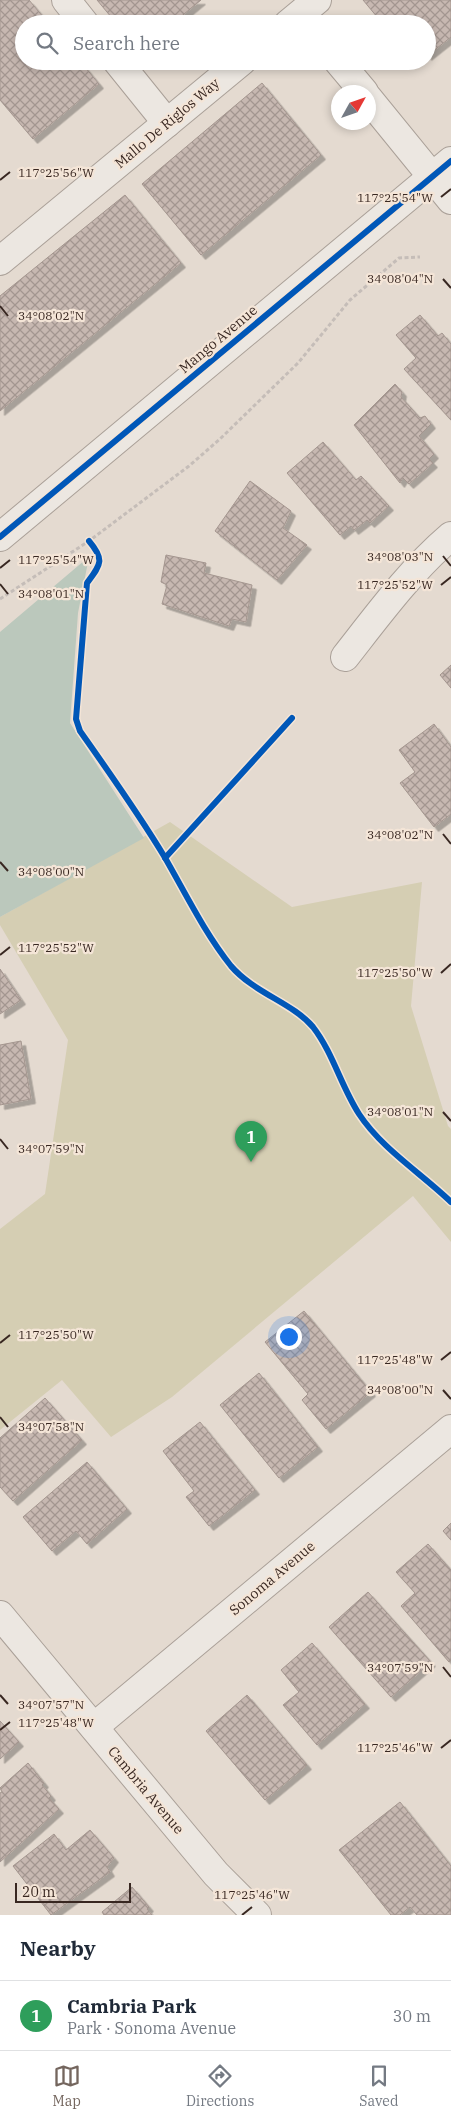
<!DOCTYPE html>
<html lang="en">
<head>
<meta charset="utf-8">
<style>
  body { margin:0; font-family:"IBM Plex Serif",serif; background:#f6f6f7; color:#1f2937 }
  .compass { position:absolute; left:331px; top:85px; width:45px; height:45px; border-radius:50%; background:#fff; box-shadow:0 2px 8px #0003; rotate:50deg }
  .scale { position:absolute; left:15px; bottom:12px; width:116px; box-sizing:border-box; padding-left:5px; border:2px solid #382721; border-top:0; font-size:14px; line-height:18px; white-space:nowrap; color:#382721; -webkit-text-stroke:4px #f4e5d7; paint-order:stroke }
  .you { position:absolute; left:288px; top:1336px; width:18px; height:18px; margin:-12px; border:4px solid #fff; border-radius:50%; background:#1a73e8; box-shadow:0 0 0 8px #1a73e833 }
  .badge { display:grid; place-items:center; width:32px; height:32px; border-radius:50%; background:#74665e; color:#fff; font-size:16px; font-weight:700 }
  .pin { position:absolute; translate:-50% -41px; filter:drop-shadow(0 1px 2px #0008) }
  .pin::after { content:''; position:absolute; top:26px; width:18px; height:15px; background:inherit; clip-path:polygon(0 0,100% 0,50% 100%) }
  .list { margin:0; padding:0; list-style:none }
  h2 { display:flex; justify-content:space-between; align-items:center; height:65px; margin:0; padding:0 20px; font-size:21px }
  h2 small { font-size:16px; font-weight:400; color:#747a83 }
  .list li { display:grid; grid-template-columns:32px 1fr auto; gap:15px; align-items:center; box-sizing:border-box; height:70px; padding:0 20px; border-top:1px solid #e0e1e3 }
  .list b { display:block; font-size:19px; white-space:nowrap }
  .list p { margin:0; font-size:16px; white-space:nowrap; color:#747a83 }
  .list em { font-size:16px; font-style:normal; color:#747a83 }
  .icon { flex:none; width:28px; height:28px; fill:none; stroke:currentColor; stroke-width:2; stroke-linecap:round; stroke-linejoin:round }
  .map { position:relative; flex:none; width:451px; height:1915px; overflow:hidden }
  .search { position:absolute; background:#fff; box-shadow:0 2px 8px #0003; left:15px; right:15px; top:15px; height:55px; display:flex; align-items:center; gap:12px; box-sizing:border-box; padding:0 18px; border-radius:28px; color:#747a83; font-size:19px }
  .sheet { height:135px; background:#fff }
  nav { display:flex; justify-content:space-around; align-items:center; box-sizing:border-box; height:70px; border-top:1px solid #e0e1e3; background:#fff; font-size:14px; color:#747a83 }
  nav a { display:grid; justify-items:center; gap:2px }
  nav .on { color:#74665e }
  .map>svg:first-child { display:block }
  .green { fill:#d5ceb3 }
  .water { fill:#bbc8bc }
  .building { fill:url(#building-cross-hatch); stroke:#a4968f; filter:url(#shadow) }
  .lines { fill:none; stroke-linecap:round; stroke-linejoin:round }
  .minor-casing { stroke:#aaa098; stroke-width:30 }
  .path { stroke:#c5bdb8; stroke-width:3; stroke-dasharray:4 2.5; stroke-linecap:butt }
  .minor { stroke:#ece7e1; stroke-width:28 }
  .cycleway-casing { stroke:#f4e5d7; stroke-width:9 }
  .cycleway { stroke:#0057b8; stroke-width:6 }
  .ticks { fill:none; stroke:#382721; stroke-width:2 }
  .labels { text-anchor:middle; stroke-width:4.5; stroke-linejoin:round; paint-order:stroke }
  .street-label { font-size:14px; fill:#382721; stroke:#f4e5d7 }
  .ticks-label { font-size:12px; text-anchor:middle; fill:#382721; stroke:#f4e5d7; stroke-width:4.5; stroke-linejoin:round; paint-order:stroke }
</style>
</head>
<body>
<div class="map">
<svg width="451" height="1915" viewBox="0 0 451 1915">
  <defs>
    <pattern id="building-cross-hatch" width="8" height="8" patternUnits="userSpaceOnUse" patternTransform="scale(1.25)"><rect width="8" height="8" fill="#c7b8b1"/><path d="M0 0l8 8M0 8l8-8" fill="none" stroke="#a39690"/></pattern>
    <filter id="shadow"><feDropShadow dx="4.5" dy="4.5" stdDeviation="0" flood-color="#0004"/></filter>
  </defs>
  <rect width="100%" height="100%" fill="#e4dad0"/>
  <path class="green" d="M 170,822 L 292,907 L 422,882 L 411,1006 L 448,1126 L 451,1129 L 451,1242 L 413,1196 L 172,1397 L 111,1437 L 62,1380 L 0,1430 L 0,1229 L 45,1194 L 68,1040 L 0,925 L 0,917 Z"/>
  <path class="water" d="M 85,560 L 88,562 L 78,613 L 70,723 L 144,838 L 0,917 L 0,632 Z"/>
  <g class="building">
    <path d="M 0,0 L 29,0 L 49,24 L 24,24 L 24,61 L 80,61 L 99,84 L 33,139 L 0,100 Z"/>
    <path d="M 97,0 L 201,0 L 172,24 L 117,24 Z"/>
    <path d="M 363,0 L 451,0 L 451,37 L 427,56 L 427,24 L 383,24 Z"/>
    <path d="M 262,83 L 321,155 L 201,255 L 142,184 Z"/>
    <path d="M 125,195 L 181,263 L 0,411 L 0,296 Z"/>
    <path d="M 420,315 L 438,336 L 442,333 L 451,344 L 451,420 L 404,369 L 416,358 L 396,335 Z"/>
    <path d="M 395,384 L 402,392 L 401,397 L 420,418 L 425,416 L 431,424 L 419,436 L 434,454 L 429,459 L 433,463 L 409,484 L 403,478 L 400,483 L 354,425 Z"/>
    <path d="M 323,442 L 356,480 L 361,476 L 389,506 L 370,523 L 367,520 L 354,530 L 351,526 L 340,535 L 287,473 Z"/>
    <path d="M 250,481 L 291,511 L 283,528 L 307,545 L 277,580 L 215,531 Z"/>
    <path d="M 166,555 L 206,563 L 204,573 L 252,585 L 246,622 L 232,619 L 229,626 L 162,604 L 167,585 L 161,582 Z"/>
    <path d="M 451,665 L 451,688 L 440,675 Z"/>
    <path d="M 434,724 L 451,747 L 451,814 L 434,827 L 400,783 L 415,772 L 399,750 Z"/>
    <path d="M 0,969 L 21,1000 L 0,1014 Z"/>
    <path d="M 21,1041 L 31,1099 L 0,1105 L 0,1045 Z"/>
    <path d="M 304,1311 L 371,1392 L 326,1429 L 302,1400 L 308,1394 L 265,1342 Z"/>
    <path d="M 259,1373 L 318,1447 L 279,1478 L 220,1405 Z"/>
    <path d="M 45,1398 L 82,1440 L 13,1501 L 0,1487 L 0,1438 Z"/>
    <path d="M 200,1422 L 255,1490 L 209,1526 L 186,1497 L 194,1491 L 163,1451 Z"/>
    <path d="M 87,1462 L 127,1509 L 87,1544 L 76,1531 L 52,1551 L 23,1517 Z"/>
    <path d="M 451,1523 L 451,1540 L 443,1531 Z"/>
    <path d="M 428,1544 L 451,1570 L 451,1660 L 449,1662 L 401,1606 L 415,1593 L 396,1572 Z"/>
    <path d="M 368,1592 L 431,1662 L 391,1697 L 329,1627 Z"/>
    <path d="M 312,1643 L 365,1704 L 317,1745 L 283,1705 L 299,1692 L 281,1670 Z"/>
    <path d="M 247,1695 L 307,1765 L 265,1800 L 206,1731 Z"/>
    <path d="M 0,1721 L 19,1742 L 0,1759 Z"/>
    <path d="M 28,1763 L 44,1783 L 42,1785 L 51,1796 L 49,1798 L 59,1809 L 0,1862 L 0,1793 L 2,1792 L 0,1788 Z"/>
    <path d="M 400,1802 L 451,1866 L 451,1915 L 417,1915 L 410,1907 L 400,1915 L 391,1915 L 339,1850 Z"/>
    <path d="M 90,1830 L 114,1858 L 107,1867 L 110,1872 L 51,1915 L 13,1866 L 54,1834 L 66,1850 Z"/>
    <path d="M 132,1887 L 149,1907 L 147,1909 L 152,1915 L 104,1915 L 102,1912 Z"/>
  </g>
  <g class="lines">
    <g class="minor-casing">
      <g id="minor">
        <path d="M 66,0 L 85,24"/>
        <path d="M 288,24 L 317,0"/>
        <path d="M 117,61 L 167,123"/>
        <path d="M 338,61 L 364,92"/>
        <path d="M 368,98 L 451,200"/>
        <path d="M 0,261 L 242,61"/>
        <path d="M 0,537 L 451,161"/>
        <path d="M 345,657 C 378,615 410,571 451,536"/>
        <path d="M 0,1615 L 216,1874 L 257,1915"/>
        <path d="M 94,1727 L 451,1429"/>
      </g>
    </g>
    <path class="path" d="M 0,599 L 89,541 L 189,466 L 220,439 L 298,363 L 350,300 L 399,258 L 420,257"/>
    <use href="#minor" class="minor"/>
    <g class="cycleway-casing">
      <g id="cycleway">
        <path d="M 0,537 L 451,161"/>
        <path d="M 89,541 C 105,560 101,564 87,583 L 76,719 L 80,731 C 109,772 138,813 164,856 C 186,894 204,932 231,966 C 254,993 293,1003 313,1027 C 333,1053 341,1086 359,1114 C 382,1149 421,1173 451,1202"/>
        <path d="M 165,858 L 292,718"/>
      </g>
    </g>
    <use href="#cycleway" class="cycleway"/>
  </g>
  <path class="ticks" d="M 0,180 L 10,172M 441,197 L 451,189M 443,279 L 451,288M 0,306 L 8,316M 443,556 L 451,566M 0,568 L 10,560M 0,584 L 8,594M 441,585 L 451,577M 443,834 L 451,844M 0,862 L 8,871M 0,955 L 10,947M 441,973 L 451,964M 443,1112 L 451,1121M 0,1139 L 8,1149M 0,1343 L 10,1335M 441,1360 L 451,1352M 443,1390 L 451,1399M 0,1417 L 8,1427M 443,1667 L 451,1677M 0,1695 L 8,1704M 0,1730 L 10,1722M 441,1748 L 451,1740M 242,1915 L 252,1907"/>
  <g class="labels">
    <g class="street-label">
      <text transform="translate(167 123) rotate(-40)" y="5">Mallo De Riglos Way</text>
      <text transform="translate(218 339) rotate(-40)" y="5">Mango Avenue</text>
      <text transform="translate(272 1578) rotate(-40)" y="5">Sonoma Avenue</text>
      <text transform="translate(146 1790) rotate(50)" y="5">Cambria Avenue</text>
    </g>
  </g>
  <g class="ticks-label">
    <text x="56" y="177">117°25'56"W</text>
    <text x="395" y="202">117°25'54"W</text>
    <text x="400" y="283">34°08'04"N</text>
    <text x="51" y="320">34°08'02"N</text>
    <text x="400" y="561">34°08'03"N</text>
    <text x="56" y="564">117°25'54"W</text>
    <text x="395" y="589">117°25'52"W</text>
    <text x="51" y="598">34°08'01"N</text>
    <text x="400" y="839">34°08'02"N</text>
    <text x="51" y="876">34°08'00"N</text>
    <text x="56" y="952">117°25'52"W</text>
    <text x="395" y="977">117°25'50"W</text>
    <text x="400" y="1116">34°08'01"N</text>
    <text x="51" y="1153">34°07'59"N</text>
    <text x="56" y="1339">117°25'50"W</text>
    <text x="395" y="1364">117°25'48"W</text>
    <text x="400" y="1394">34°08'00"N</text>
    <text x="51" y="1431">34°07'58"N</text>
    <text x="400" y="1672">34°07'59"N</text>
    <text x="51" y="1709">34°07'57"N</text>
    <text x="56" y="1727">117°25'48"W</text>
    <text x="395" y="1752">117°25'46"W</text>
    <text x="252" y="1899">117°25'46"W</text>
  </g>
</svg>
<svg class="compass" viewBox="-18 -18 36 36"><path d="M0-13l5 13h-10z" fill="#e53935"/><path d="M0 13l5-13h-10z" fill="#747a83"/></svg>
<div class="scale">20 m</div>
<div class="you"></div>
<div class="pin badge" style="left:251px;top:1162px;background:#2e9e5b">1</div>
<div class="search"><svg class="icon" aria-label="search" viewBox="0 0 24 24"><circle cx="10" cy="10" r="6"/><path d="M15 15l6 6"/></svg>Search here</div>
</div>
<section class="sheet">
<h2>Nearby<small></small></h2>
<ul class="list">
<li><span class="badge" style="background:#2e9e5b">1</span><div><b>Cambria Park</b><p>Park · Sonoma Avenue</p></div><em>30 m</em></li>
</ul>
</section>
<nav>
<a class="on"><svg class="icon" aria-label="map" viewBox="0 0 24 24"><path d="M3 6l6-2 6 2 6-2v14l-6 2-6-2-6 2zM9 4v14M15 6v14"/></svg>Map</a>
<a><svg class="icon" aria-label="directions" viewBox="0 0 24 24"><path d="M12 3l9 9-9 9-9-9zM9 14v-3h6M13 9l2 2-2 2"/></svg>Directions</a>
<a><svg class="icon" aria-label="saved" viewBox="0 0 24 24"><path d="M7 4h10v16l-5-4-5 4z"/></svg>Saved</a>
</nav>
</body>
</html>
